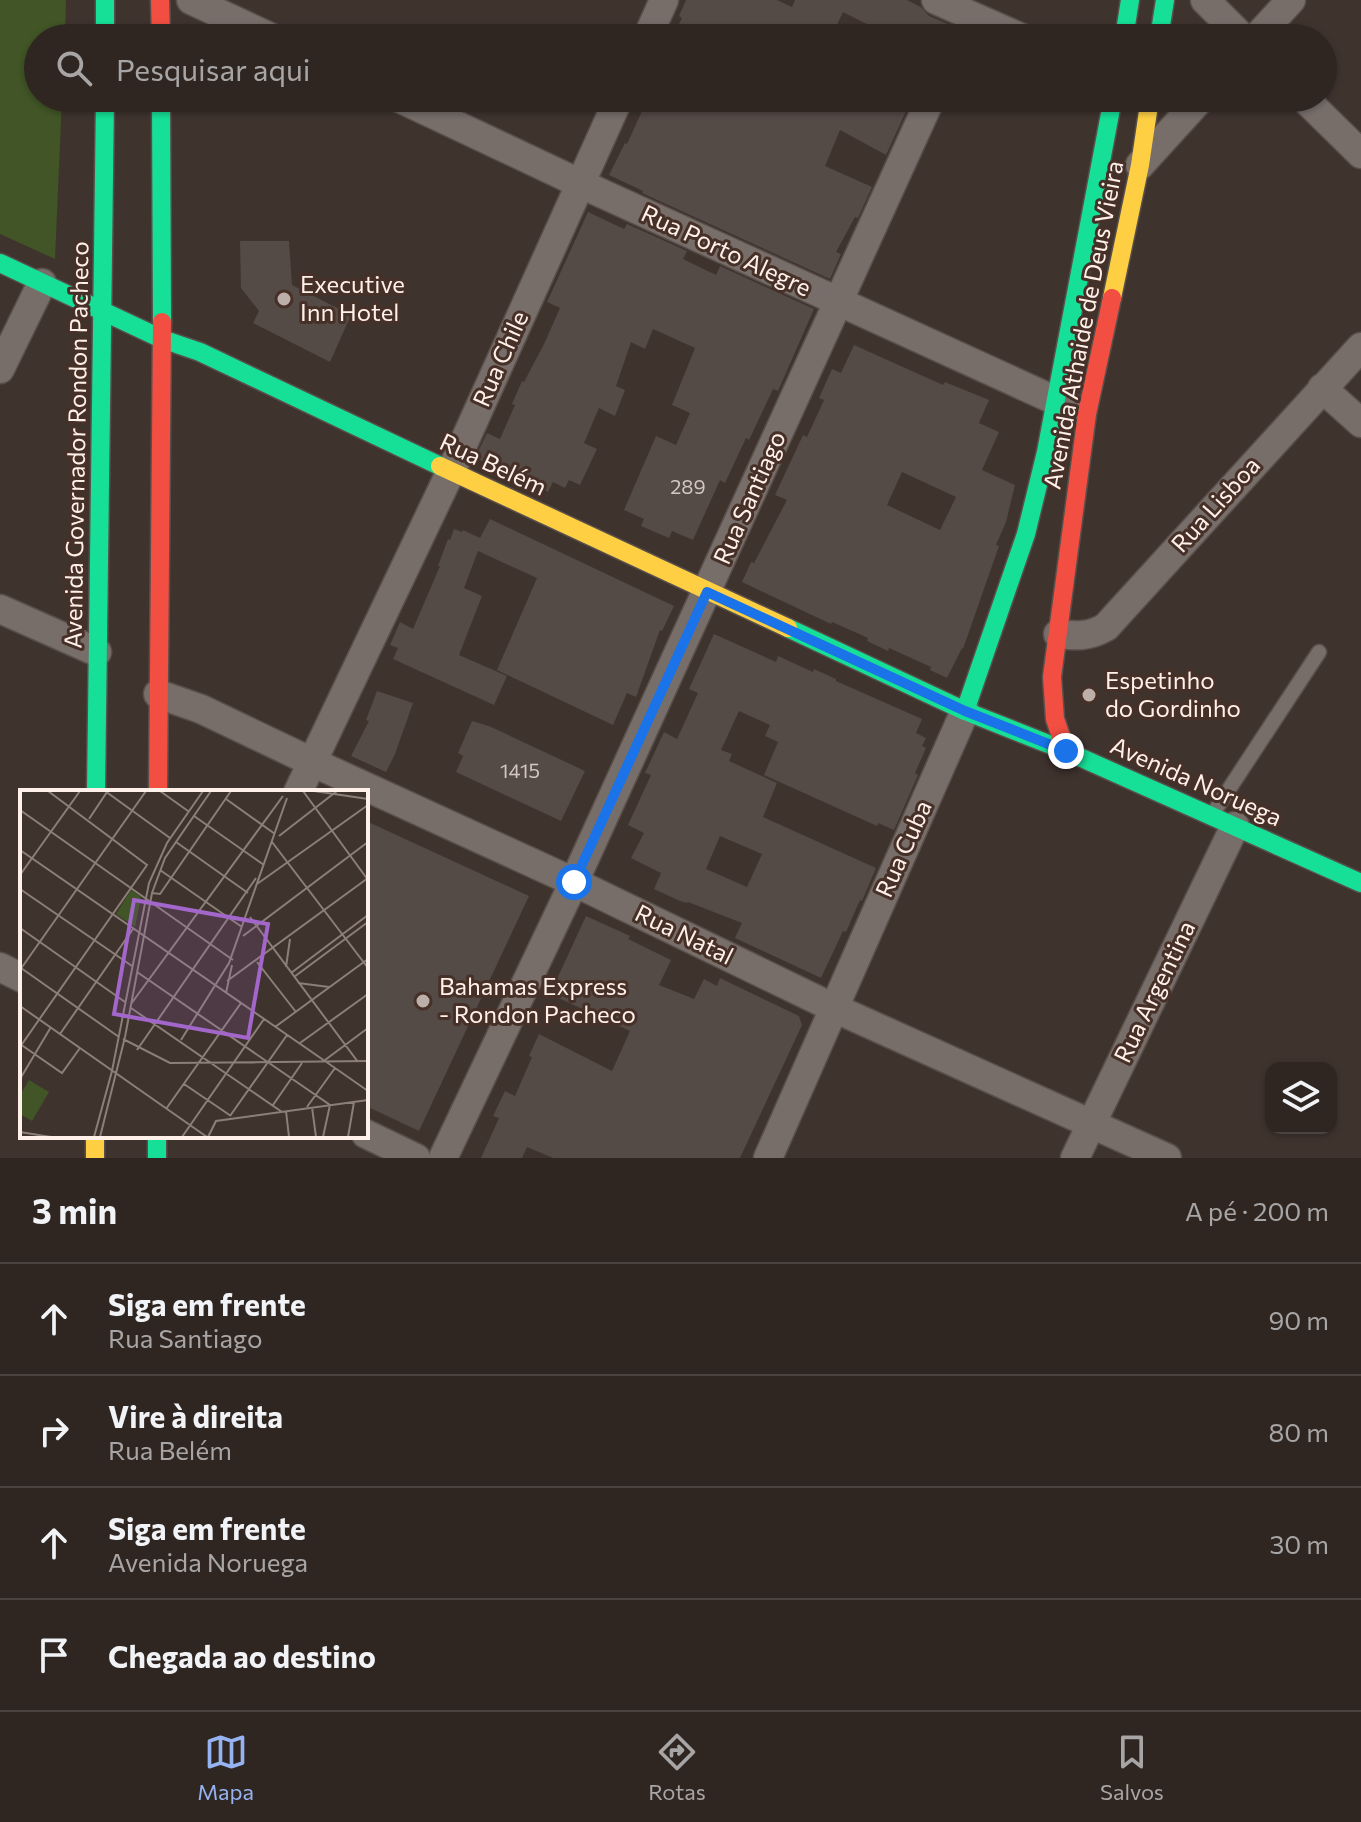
<!DOCTYPE html>
<html lang="pt">
<head>
<meta charset="utf-8">
<style>
  body { margin:0; font-family:Commissioner,sans-serif; background:#3b322f; color:#f1f3f6 }
  .controls { position:absolute; right:24px; bottom:24px; display:grid; overflow:hidden; border-radius:16px; box-shadow:0 2px 6px #0004 }
  .controls button { width:72px; height:72px; display:grid; place-items:center; padding:0; border:0; border-bottom:2px solid #4a4340; background:#2f2622; color:#f1f3f6; font:40px sans-serif }
  .stop { position:absolute; width:24px; height:24px; margin:-18px; border:6px solid #1a73e8; border-radius:50%; background:#fff }
  .stop.end { background:#1a73e8; border-color:#fff; box-shadow:0 2px 8px #0008 }
  .list { margin:0; padding:0; list-style:none }
  h2 { display:flex; justify-content:space-between; align-items:center; height:104px; margin:0; padding:0 32px; font-size:34px }
  h2 small { font-size:26px; font-weight:400; color:#a7a5a5 }
  .list li { display:grid; grid-template-columns:52px 1fr auto; gap:24px; align-items:center; box-sizing:border-box; height:112px; padding:0 32px; border-top:2px solid #4a4340 }
  .list b { display:block; font-size:30px; white-space:nowrap }
  .list p { margin:0; font-size:26px; white-space:nowrap; color:#a7a5a5 }
  .list em { font-size:26px; font-style:normal; color:#a7a5a5 }
  .icon { flex:none; width:44px; height:44px; fill:none; stroke:currentColor; stroke-width:2; stroke-linecap:round; stroke-linejoin:round }
  .map { position:relative; flex:none; width:1361px; height:1158px; overflow:hidden }
  .search { position:absolute; background:#2f2622; box-shadow:0 2px 6px #0004; left:24px; right:24px; top:24px; height:88px; display:flex; align-items:center; gap:20px; box-sizing:border-box; padding:0 28px; border-radius:44px; color:#a7a5a5; font-size:30px }
  .sheet { height:552px; background:#2f2622 }
  nav { display:flex; justify-content:space-around; align-items:center; box-sizing:border-box; height:112px; border-top:2px solid #4a4340; background:#2f2622; font-size:22px; color:#a7a5a5 }
  nav a { display:grid; justify-items:center; gap:4px }
  nav .on { color:#95b2f1 }
  .map>svg:first-child { display:block }
  .green { fill:#415526 }
  .building { fill:#544a46; fill-rule:evenodd }
  .lines { fill:none; stroke-linecap:round; stroke-linejoin:round }
  .lane-casing { stroke:#594f4a; stroke-width:17 }
  .street-casing { stroke:#594f4a; stroke-width:31 }
  .fast-casing { stroke:#594f4a; stroke-width:21 }
  .slow-casing { stroke:#594f4a; stroke-width:21 }
  .jam-casing { stroke:#594f4a; stroke-width:21 }
  .lane { stroke:#776e6a; stroke-width:14 }
  .street { stroke:#776e6a; stroke-width:28 }
  .fast { stroke:#16e098; stroke-width:18 }
  .slow { stroke:#ffcf43; stroke-width:18 }
  .jam { stroke:#f24e42; stroke-width:18 }
  .route { stroke:#1a73e8; stroke-width:10 }
  .poi-dot { fill:#bcaea8; stroke:#463027; stroke-width:3 }
  .labels { text-anchor:middle; stroke-width:6; stroke-linejoin:round; paint-order:stroke }
  .number-label { font-size:20px; fill:#d4c7c1 }
  .street-label { font-size:24px; fill:#fff1ea; stroke:#463027 }
  .poi-label { font-size:24px; fill:#fff1ea; stroke:#463027; text-anchor:start }
  .inset-road { fill:none; stroke:#8c7f79; stroke-width:2 }
  .view { fill:#a367cc; fill-opacity:0.15; stroke:#a367cc; stroke-width:4 }
  .inset-edge { fill:none; stroke:#fff1ea; stroke-width:4 }
</style>
</head>
<body>
<div class="map">
<svg width="1361" height="1158" viewBox="0 0 1361 1158">
  <rect width="100%" height="100%" fill="#3f332e"/>
  <path class="green" d="M 0,0 L 66,0 L 65,38 L 38,38 L 38,98 L 62,98 L 55,259 L 0,234 Z"/>
  <g class="building">
    <path d="M 686,0 L 777,0 L 792,7 L 795,0 L 907,0 L 921,7 L 929,16 L 948,24 L 941,38 L 894,38 L 843,12 L 831,38 L 813,38 L 794,30 L 787,38 L 672,38 L 682,18 L 679,16 Z"/>
    <path d="M 648,98 L 912,98 L 886,155 L 840,130 L 825,166 L 872,187 L 858,218 L 855,217 L 836,252 L 841,254 L 830,279 L 642,193 L 643,191 L 609,175 L 625,143 L 627,144 Z"/>
    <path d="M 588,212 L 624,229 L 627,224 L 687,251 L 683,259 L 716,275 L 720,266 L 814,309 L 778,391 L 773,389 L 749,440 L 746,438 L 725,483 L 720,480 L 693,540 L 672,531 L 669,538 L 641,526 L 644,519 L 624,510 L 656,436 L 676,445 L 690,413 L 672,405 L 695,348 L 653,329 L 645,349 L 631,342 L 616,386 L 625,390 L 615,416 L 599,408 L 584,443 L 597,449 L 580,485 L 569,480 L 565,488 L 553,482 L 548,492 L 475,458 L 487,433 L 500,439 L 515,405 L 512,404 L 522,381 L 524,382 L 545,342 L 560,308 L 547,302 Z"/>
    <path d="M 240,241 L 289,241 L 292,285 L 351,315 L 330,362 L 253,323 L 259,311 L 241,288 Z"/>
    <path d="M 854,345 L 943,385 L 945,382 L 989,400 L 979,423 L 999,432 L 982,470 L 1015,485 L 1006,522 L 996,545 L 999,546 L 963,649 L 962,648 L 947,678 L 930,670 L 931,667 L 889,648 L 888,651 L 867,641 L 868,638 L 832,622 L 831,624 L 742,582 L 751,562 L 754,563 L 787,500 L 775,495 L 803,435 L 807,437 L 824,400 L 819,398 L 832,369 L 841,373 ZM 902,472 L 956,497 L 940,530 L 887,505 Z"/>
    <path d="M 490,519 L 674,606 L 662,631 L 660,630 L 636,697 L 627,693 L 613,725 L 497,670 L 537,578 L 478,551 L 464,588 L 482,596 L 459,655 L 507,676 L 494,705 L 393,659 L 398,648 L 390,645 L 400,622 L 413,629 L 440,566 L 438,566 L 448,539 L 450,540 L 454,529 L 462,532 L 463,530 L 480,538 Z"/>
    <path d="M 714,634 L 776,662 L 778,656 L 813,672 L 814,669 L 836,679 L 836,681 L 922,719 L 916,733 L 926,738 L 922,746 L 926,748 L 915,773 L 918,775 L 894,830 L 878,823 L 877,826 L 764,775 L 778,742 L 765,736 L 770,725 L 739,711 L 721,750 L 732,754 L 729,761 L 777,783 L 763,817 L 876,868 L 862,901 L 860,900 L 846,932 L 843,931 L 821,978 L 735,938 L 742,923 L 688,902 L 687,903 L 680,901 L 654,889 L 661,873 L 631,858 L 644,833 L 628,825 L 651,775 L 645,773 L 664,732 L 677,739 L 698,693 L 689,689 ZM 720,836 L 762,854 L 747,887 L 706,869 Z"/>
    <path d="M 377,691 L 413,703 L 395,754 L 386,772 L 351,756 L 369,721 L 366,720 Z"/>
    <path d="M 472,721 L 489,726 L 585,771 L 561,821 L 456,772 L 463,756 L 458,753 Z"/>
    <path d="M 366,821 L 529,896 L 419,1131 L 366,1106 Z"/>
    <path d="M 586,916 L 630,936 L 628,939 L 671,960 L 659,985 L 694,999 L 704,979 L 717,986 L 720,978 L 799,1016 L 802,1025 L 740,1158 L 553,1158 L 527,1147 L 522,1158 L 481,1158 L 499,1118 L 493,1116 L 505,1091 L 515,1096 L 532,1057 L 529,1056 L 539,1034 L 612,1071 L 630,1031 L 550,994 Z"/>
  </g>
  <g class="lines">
    <g class="lane-casing">
      <path id="lane" d="M 1212,815 L 1319,652"/>
    </g>
    <g class="street-casing">
      <g id="street">
        <path d="M 191,0 L 272,38"/>
        <path d="M 936,0 L 1022,38"/>
        <path d="M 1205,0 L 1243,38"/>
        <path d="M 647,38 L 664,0"/>
        <path d="M 1256,38 L 1291,0"/>
        <path d="M 399,98 L 579,183 L 1074,409"/>
        <path d="M 1304,98 L 1361,154"/>
        <path d="M 1140,165 L 1201,98"/>
        <path d="M 0,369 L 42,283"/>
        <path d="M 1322,388 L 1361,423"/>
        <path d="M 0,609 L 97,652"/>
        <path d="M 1058,634 C 1076,636 1089,637 1106,627 L 1361,347"/>
        <path d="M 158,694 L 201,709 L 312,762 L 574,882 L 834,1008 L 1167,1158"/>
        <path d="M 298,792 L 451,471 L 619,98"/>
        <path d="M 0,967 L 22,978"/>
        <path d="M 366,1134 L 416,1158"/>
        <path d="M 443,1158 L 574,882 L 931,98"/>
        <path d="M 768,1158 L 965,711"/>
        <path d="M 1075,1158 L 1235,826"/>
      </g>
    </g>
    <g class="fast-casing">
      <g id="fast">
        <path d="M 105,0 L 105,38"/>
        <path d="M 1124,38 L 1130,0"/>
        <path d="M 1159,38 L 1165,0"/>
        <path d="M 161,98 L 162,322"/>
        <path d="M 0,263 L 162,339 L 200,352 L 440,466"/>
        <path d="M 788,628 L 965,711 L 1066,751 L 1361,883"/>
        <path d="M 965,711 L 1026,534 L 1046,452 L 1113,98"/>
        <path d="M 96,792 L 105,98"/>
        <path d="M 157,1136 L 157,1158"/>
      </g>
    </g>
    <g class="slow-casing">
      <g id="slow">
        <path d="M 1112,298 L 1140,165 L 1150,98"/>
        <path d="M 440,466 L 788,628"/>
        <path d="M 95,1136 L 95,1158"/>
      </g>
    </g>
    <g class="jam-casing">
      <g id="jam">
        <path d="M 160,0 L 161,38"/>
        <path d="M 1066,751 L 1055,719 L 1052,677 L 1087,414 L 1112,298"/>
        <path d="M 158,792 L 162,322"/>
      </g>
    </g>
    <use href="#lane" class="lane"/>
    <use href="#street" class="street"/>
    <use href="#fast" class="fast"/>
    <use href="#slow" class="slow"/>
    <use href="#jam" class="jam"/>
  </g>
  <g class="lines">
    <path class="route" d="M 574,882 L 707,592 L 965,711 L 1066,751"/>
  </g>
  <g class="poi-dot">
    <circle cx="284" cy="299" r="8"/>
    <circle cx="1089" cy="695" r="8"/>
    <circle cx="423" cy="1001" r="8"/>
  </g>
  <g class="labels">
    <g class="number-label">
      <text x="688" y="494">289</text>
      <text x="520" y="778">1415</text>
    </g>
    <g class="street-label">
      <text transform="translate(726 251) rotate(25)" y="8">Rua Porto Alegre</text>
      <text transform="translate(1084 325) rotate(-79)" y="8">Avenida Athaide de Deus Vieira</text>
      <text transform="translate(501 359) rotate(-66)" y="8">Rua Chile</text>
      <text transform="translate(77 445) rotate(-89)" y="8">Avenida Governador Rondon Pacheco</text>
      <text transform="translate(493 465) rotate(25)" y="8">Rua Belém</text>
      <text transform="translate(750 498) rotate(-66)" y="8">Rua Santiago</text>
      <text transform="translate(1216 505) rotate(-48)" y="8">Rua Lisboa</text>
      <text transform="translate(1196 782) rotate(24)" y="8">Avenida Noruega</text>
      <text transform="translate(904 849) rotate(-66)" y="8">Rua Cuba</text>
      <text transform="translate(684 935) rotate(26)" y="8">Rua Natal</text>
      <text transform="translate(1155 992) rotate(-64)" y="8">Rua Argentina</text>
    </g>
    <g class="poi-label">
      <text x="300" y="293">Executive<tspan x="300" dy="28">Inn Hotel</tspan></text>
      <text x="1105" y="689">Espetinho<tspan x="1105" dy="28">do Gordinho</tspan></text>
      <text x="439" y="995">Bahamas Express<tspan x="439" dy="28">- Rondon Pacheco</tspan></text>
    </g>
  </g>
  <g transform="translate(20 790)">
    <rect width="348" height="348" fill="#3f332e"/>
    <path d="M 111,100 L 121,107 L 115,137 L 96,124 ZM 9,290 L 29,302 L 12,331 L 0,324 L 0,305 Z" fill="#415526"/>
    <path class="inset-road" d="M 85,1 L 150,48M 140,1 L 168,21M 283,1 L 348,90M 294,1 L 348,9M 206,9 L 255,44M 0,20 L 213,170M 174,26 L 244,75M 69,29 L 87,2M 259,46 L 317,1M 156,52 L 228,103M 252,52 L 348,178M 0,60 L 315,278M 140,80 L 222,137M 0,85 L 60,1M 237,94 L 348,15M 0,99 L 112,176M 132,103 L 140,104 L 211,1M 230,127 L 338,272M 0,138 L 105,212M 223,146 L 348,52M 237,172 L 276,222M 266,177 L 270,149M 1,178 L 99,247M 0,180 L 126,1M 117,182 L 310,315 L 303,347M 271,183 L 348,125M 274,187 L 348,132M 207,191 L 348,88M 278,193 L 309,197M 206,203 L 212,175M 111,214 L 263,6M 0,216 L 187,347M 111,218 L 262,322M 255,237 L 348,169M 40,244 L 113,139M 103,249 L 150,273 L 348,271M 161,250 L 209,173 L 267,8M 280,253 L 348,204M 0,254 L 42,283 L 60,258M 0,257 L 127,75 L 28,1M 117,260 L 236,88M 305,270 L 348,238M 315,278 L 348,301M 0,289 L 31,237M 164,294 L 211,326M 253,315 L 282,273M 287,317 L 315,278M 292,317 L 296,347M 146,319 L 221,213M 266,321 L 269,347M 210,326 L 267,245M 0,342 L 31,347M 74,347 L 92,281 L 129,93 L 147,53 L 183,1M 80,347 L 105,247 L 132,103 L 145,68 L 191,1M 162,347 L 244,229M 188,347 L 196,331 L 348,310M 328,347 L 334,312"/>
    <path class="view" d="M 114,110 L 248,134 L 228,248 L 94,224 Z"/>
    <rect width="348" height="348" class="inset-edge"/>
  </g>
</svg>
<div class="controls">
<button><svg class="icon" aria-label="layers" viewBox="0 0 24 24"><path d="M12 4l9 5-9 5-9-5zM3 14l9 5 9-5"/></svg></button>
</div>
<div class="stop" style="left:574px;top:882px"></div>
<div class="stop end" style="left:1066px;top:751px"></div>
<div class="search"><svg class="icon" aria-label="search" viewBox="0 0 24 24"><circle cx="10" cy="10" r="6"/><path d="M15 15l6 6"/></svg>Pesquisar aqui</div>
</div>
<section class="sheet">
<h2>3 min<small>A pé · 200 m</small></h2>
<ul class="list">
<li><svg class="icon" aria-label="ahead" viewBox="0 0 24 24"><path d="M12 20V5M6 11l6-6 6 6"/></svg><div><b>Siga em frente</b><p>Rua Santiago</p></div><em>90 m</em></li>
<li><svg class="icon" aria-label="right" viewBox="0 0 24 24"><path d="M7 20v-9h11M14 6l5 5-5 5"/></svg><div><b>Vire à direita</b><p>Rua Belém</p></div><em>80 m</em></li>
<li><svg class="icon" aria-label="ahead" viewBox="0 0 24 24"><path d="M12 20V5M6 11l6-6 6 6"/></svg><div><b>Siga em frente</b><p>Avenida Noruega</p></div><em>30 m</em></li>
<li><svg class="icon" aria-label="arrive" viewBox="0 0 24 24"><path d="M6 21V4h12l-3 4 3 4H6"/></svg><div><b>Chegada ao destino</b></div></li>
</ul>
</section>
<nav>
<a class="on"><svg class="icon" aria-label="map" viewBox="0 0 24 24"><path d="M3 6l6-2 6 2 6-2v14l-6 2-6-2-6 2zM9 4v14M15 6v14"/></svg>Mapa</a>
<a><svg class="icon" aria-label="directions" viewBox="0 0 24 24"><path d="M12 3l9 9-9 9-9-9zM9 14v-3h6M13 9l2 2-2 2"/></svg>Rotas</a>
<a><svg class="icon" aria-label="saved" viewBox="0 0 24 24"><path d="M7 4h10v16l-5-4-5 4z"/></svg>Salvos</a>
</nav>
</body>
</html>
